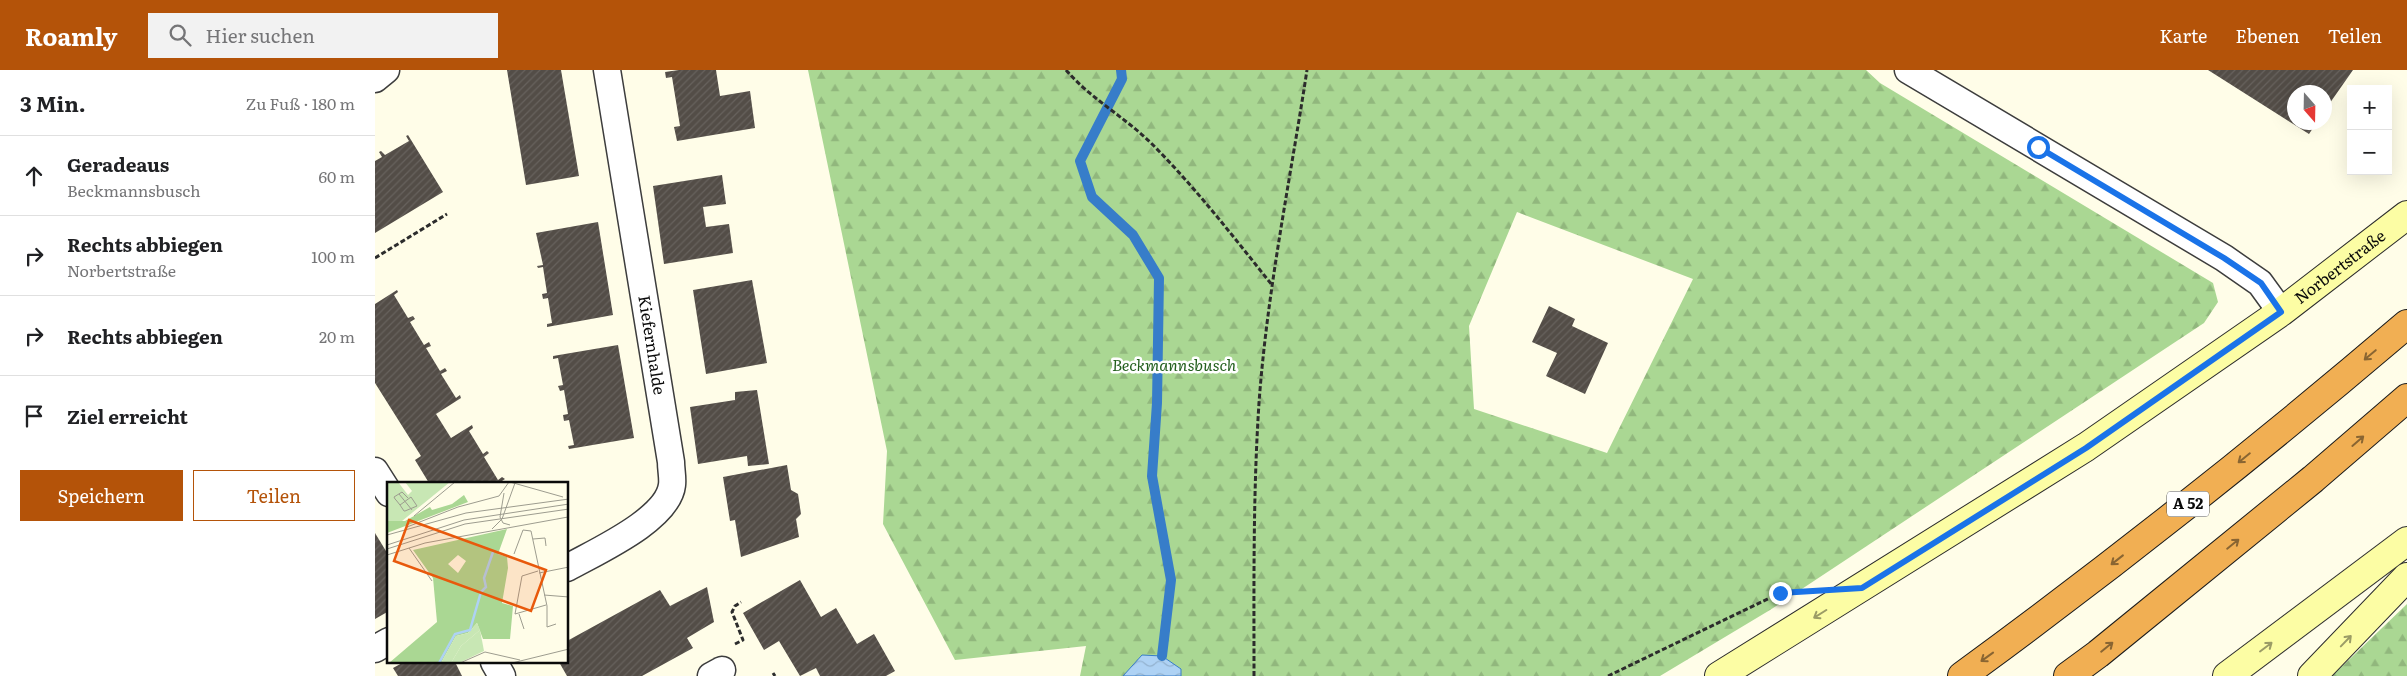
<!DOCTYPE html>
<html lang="de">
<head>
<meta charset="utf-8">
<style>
  body { margin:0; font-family:Literata,serif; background:#f2f2f2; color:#202124 }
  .controls { position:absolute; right:15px; top:15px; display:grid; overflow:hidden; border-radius:0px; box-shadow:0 5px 20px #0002 }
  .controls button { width:45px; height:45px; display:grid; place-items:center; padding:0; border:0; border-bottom:1px solid #e0e0e0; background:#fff; color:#202124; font:25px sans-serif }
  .compass { position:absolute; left:1912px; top:15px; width:45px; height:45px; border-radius:50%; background:#fff; box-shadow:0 5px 20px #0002; rotate:160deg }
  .stop { position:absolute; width:15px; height:15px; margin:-11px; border:4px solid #1a73e8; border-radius:50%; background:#fff }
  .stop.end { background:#1a73e8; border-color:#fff; box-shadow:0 1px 5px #0008 }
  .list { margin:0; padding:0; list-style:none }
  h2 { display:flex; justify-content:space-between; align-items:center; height:65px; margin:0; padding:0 20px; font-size:21px }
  h2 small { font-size:16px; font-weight:400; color:#757577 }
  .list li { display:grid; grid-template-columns:32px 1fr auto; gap:15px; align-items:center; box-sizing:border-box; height:80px; padding:0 20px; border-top:1px solid #e0e0e0 }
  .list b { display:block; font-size:19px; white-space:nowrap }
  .list p { margin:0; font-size:16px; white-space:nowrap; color:#757577 }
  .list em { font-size:16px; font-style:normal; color:#757577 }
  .actions { display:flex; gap:10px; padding:15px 20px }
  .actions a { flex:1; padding:11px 0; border:1px solid #b45309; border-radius:0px; text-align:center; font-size:18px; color:#b45309 }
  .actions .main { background:#b45309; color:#fff }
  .icon { flex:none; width:28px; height:28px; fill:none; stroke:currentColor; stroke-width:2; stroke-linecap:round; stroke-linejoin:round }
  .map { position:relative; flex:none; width:2032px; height:606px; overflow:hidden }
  header { display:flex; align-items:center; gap:30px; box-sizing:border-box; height:70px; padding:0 25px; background:#b45309; color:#fff }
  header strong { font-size:24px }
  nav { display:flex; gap:28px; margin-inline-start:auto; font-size:18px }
  .search { width:350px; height:45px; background:#f2f2f2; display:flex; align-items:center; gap:12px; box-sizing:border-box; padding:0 18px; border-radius:0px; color:#757577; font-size:19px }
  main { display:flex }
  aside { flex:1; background:#fff }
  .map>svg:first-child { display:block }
  .forest { fill:url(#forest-firs); fill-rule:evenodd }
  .water { fill:url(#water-waves); stroke:#377dc9 }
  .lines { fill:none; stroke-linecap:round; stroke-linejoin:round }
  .stream { stroke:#377dc9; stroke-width:10 }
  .building { fill:url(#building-hatch) }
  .minor-casing { stroke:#3d3d3d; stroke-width:29 }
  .secondary-casing { stroke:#2c2c2c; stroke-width:30 }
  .motorway-casing { stroke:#1b1b1b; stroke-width:30 }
  .path { stroke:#2c2c2c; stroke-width:3; stroke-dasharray:5 2.5; stroke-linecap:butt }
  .minor { stroke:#fff; stroke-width:26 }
  .secondary { stroke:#fcfda4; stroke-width:28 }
  .motorway { stroke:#f1af53; stroke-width:28 }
  .oneway { stroke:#896532 }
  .oneway2 { stroke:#9b9c66 }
  .route { stroke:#1a73e8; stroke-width:6 }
  .labels { text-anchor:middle; stroke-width:5; stroke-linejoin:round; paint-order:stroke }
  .shield { fill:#fff; stroke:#545454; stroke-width:1 }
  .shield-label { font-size:15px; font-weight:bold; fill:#0a0a0a }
  .street-label { font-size:16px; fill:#0a0a0a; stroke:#fff }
  .park-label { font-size:16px; font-style:italic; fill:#235f1d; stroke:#fff }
  .inset-river { fill:none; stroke:#aed2f4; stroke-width:2.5 }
  .inset-road { fill:none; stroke:#9d9c8f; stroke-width:1 }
  .view { fill:#e8590c; fill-opacity:0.15; stroke:#e8590c; stroke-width:2.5 }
  .inset-edge { fill:none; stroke:#0a0a0a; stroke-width:2.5 }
</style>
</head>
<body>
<header>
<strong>Roamly</strong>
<div class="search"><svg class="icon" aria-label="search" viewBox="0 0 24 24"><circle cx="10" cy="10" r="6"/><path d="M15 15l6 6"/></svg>Hier suchen</div>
<nav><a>Karte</a><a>Ebenen</a><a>Teilen</a></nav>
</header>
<main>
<aside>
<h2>3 Min.<small>Zu Fuß · 180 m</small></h2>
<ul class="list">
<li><svg class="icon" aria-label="ahead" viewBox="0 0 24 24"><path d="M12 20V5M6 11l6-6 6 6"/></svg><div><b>Geradeaus</b><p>Beckmannsbusch</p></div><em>60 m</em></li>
<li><svg class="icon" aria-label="right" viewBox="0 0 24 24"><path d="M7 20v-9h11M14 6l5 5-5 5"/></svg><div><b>Rechts abbiegen</b><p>Norbertstraße</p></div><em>100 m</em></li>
<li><svg class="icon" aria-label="right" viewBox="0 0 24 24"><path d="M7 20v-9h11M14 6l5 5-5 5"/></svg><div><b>Rechts abbiegen</b></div><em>20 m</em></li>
<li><svg class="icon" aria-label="arrive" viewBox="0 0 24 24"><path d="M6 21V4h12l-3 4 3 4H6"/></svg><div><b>Ziel erreicht</b></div></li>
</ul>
<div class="actions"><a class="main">Speichern</a><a>Teilen</a></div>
</aside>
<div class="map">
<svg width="2032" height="606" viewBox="0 0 2032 606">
  <defs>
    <pattern id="forest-firs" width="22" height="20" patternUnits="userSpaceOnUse" patternTransform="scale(1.25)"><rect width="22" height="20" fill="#aad793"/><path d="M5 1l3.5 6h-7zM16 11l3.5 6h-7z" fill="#91b77d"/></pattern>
    <pattern id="water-waves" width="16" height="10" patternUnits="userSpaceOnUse" patternTransform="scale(1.25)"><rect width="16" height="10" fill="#aed2f4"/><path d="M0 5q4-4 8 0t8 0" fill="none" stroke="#94b3d0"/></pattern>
    <pattern id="building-hatch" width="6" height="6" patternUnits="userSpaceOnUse" patternTransform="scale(1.25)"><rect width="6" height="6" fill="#534d47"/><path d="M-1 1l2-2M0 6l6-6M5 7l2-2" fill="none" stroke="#67625d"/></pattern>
  </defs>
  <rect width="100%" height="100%" fill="#fffde8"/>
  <g class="forest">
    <path d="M 433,0 L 1491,0 L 1505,13 L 1838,213 L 1843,232 L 1829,253 L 1395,540 L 1285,606 L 705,606 L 711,576 L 580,590 L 508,454 L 512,381 ZM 1142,142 L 1318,209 L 1232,383 L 1099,339 L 1094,256 Z"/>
    <path d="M 2032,534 L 2032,606 L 1957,606 Z"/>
  </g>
  <path class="water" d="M 767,585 L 787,586 L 806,599 L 806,606 L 748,606 Z"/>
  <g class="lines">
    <path class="stream" d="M 746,0 L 747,9 L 705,91 L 717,127 L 758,165 L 784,208 L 782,333 L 777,406 L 796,510 L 787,586"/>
  </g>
  <g class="building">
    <path d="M 132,0 L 186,0 L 204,106 L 151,115 Z"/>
    <path d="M 304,0 L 341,0 L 345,26 L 375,21 L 380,58 L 302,71 L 299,57 L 305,56 L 297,7 L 291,8 L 290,2 Z"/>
    <path d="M 1833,0 L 1978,0 L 1950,40 L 1950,22 L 1920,22 L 1920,52 L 1942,52 L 1934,64 Z"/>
    <path d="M 33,65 L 68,122 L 0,163 L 0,91 L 7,87 L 4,82 L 6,81 L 10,85 L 34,71 L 31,66 Z"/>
    <path d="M 347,105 L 351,134 L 328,137 L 331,157 L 354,154 L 358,183 L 289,194 L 278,116 Z"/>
    <path d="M 223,152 L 238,245 L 172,257 L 172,254 L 177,253 L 173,228 L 168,229 L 167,224 L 172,223 L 168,197 L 163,198 L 162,196 L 168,195 L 161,163 Z"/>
    <path d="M 377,210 L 392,293 L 331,304 L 318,220 Z"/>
    <path d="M 22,220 L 23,222 L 19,225 L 33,248 L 38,246 L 40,249 L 35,252 L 49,275 L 54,272 L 56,276 L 51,278 L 65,301 L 70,298 L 72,301 L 66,304 L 81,328 L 85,325 L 86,328 L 61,344 L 76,368 L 97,355 L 98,358 L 94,361 L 108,384 L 112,381 L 114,383 L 109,387 L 123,410 L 127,407 L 130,409 L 124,413 L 54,413 L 40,390 L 46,386 L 0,313 L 0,234 Z"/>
    <path d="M 1174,236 L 1200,249 L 1197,256 L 1233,273 L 1210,324 L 1171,306 L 1182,283 L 1157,272 Z"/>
    <path d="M 243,275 L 259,368 L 194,379 L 193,376 L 199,375 L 194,350 L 189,351 L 188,345 L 193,344 L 189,320 L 185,321 L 183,316 L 188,315 L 183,288 L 178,289 L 178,286 Z"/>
    <path d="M 382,320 L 394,394 L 373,396 L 372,386 L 323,394 L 315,337 L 360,330 L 360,322 Z"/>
    <path d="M 412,395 L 416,420 L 423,424 L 426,444 L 421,449 L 424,467 L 366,487 L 360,450 L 355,451 L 348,407 Z"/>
    <path d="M 0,463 L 14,486 L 14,541 L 0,549 Z"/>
    <path d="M 425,510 L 446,547 L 461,538 L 482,574 L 499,564 L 520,601 L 511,606 L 445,606 L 441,598 L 425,606 L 404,571 L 389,580 L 368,543 Z"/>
    <path d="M 332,517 L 339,552 L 312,568 L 318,578 L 267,606 L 192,606 L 184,592 L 192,592 L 192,571 L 285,520 L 295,536 Z"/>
    <path d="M 29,592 L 80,592 L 87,606 L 23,606 L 18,598 Z"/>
  </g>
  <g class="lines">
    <g class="minor-casing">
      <g id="minor">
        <path d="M 1533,0 L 1849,188 L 1885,213 L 1906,242"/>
        <path d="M 0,9 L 11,0"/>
        <path d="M 0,401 L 14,423"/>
        <path d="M 192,498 C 220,482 293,450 297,415 C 298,408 296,400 296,392 L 232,0"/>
        <path d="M 0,579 L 14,571"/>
        <path d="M 119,592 L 127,606"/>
        <path d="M 336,606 L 347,600"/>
      </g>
    </g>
    <g class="secondary-casing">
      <g id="secondary">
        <path id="s1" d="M 1344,606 L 1711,377 L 1906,242 L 2032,145"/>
        <path d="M 1852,606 L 2032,471"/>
        <path d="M 1937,606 L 2032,507"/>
      </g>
    </g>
    <g class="motorway-casing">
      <g id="motorway">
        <path d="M 1587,606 C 1740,494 1888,377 2032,254"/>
        <path d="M 1693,606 L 1723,584 L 1938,409 L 2032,328"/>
      </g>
    </g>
    <g class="path">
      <path d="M 691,0 C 715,28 748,46 775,72 C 820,117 857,165 897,215"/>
      <path d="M 0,188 L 72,144"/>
      <path d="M 360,574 L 368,570 L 357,542 L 360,536 L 366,532"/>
      <path d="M 398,603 L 400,606"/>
      <path d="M 879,606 C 879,515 878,424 884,333 C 892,222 915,111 932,0"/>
      <path d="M 1233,606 L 1405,523 L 1419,522"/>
    </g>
    <use href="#minor" class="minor"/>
    <use href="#secondary" class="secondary"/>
    <use href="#motorway" class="motorway"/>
  </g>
  <defs><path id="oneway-shaft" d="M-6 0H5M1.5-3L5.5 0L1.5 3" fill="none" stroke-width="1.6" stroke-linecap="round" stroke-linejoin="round" transform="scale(1.25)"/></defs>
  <g class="oneway">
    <use href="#oneway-shaft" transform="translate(1995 285) rotate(140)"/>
    <use href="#oneway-shaft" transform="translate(1983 371) rotate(-41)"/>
    <use href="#oneway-shaft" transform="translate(1869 388) rotate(141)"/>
    <use href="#oneway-shaft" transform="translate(1858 474) rotate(-39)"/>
    <use href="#oneway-shaft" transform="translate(1742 490) rotate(142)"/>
    <use href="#oneway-shaft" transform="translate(1732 577) rotate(-39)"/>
    <use href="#oneway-shaft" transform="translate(1612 587) rotate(144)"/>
  </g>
  <g class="oneway2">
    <use href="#oneway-shaft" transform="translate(1445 544) rotate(148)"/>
    <use href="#oneway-shaft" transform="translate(1971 571) rotate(-46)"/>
    <use href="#oneway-shaft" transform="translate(1891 577) rotate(-37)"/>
  </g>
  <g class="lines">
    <path class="route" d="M 1405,523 L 1487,518 L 1711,378 L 1906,242 L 1886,213 L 1849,188 L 1663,77"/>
  </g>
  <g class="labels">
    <rect class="shield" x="1792" y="421.5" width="42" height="25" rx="4"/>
    <g class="shield-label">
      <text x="1813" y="439">A 52</text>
    </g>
    <g class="street-label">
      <text dy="6" stroke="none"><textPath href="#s1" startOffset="744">Norbertstraße</textPath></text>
      <text transform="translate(277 275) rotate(81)" y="6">Kiefernhalde</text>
    </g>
    <g class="park-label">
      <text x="799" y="301">Beckmannsbusch</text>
    </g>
  </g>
  <g transform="translate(12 412)">
    <rect width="181" height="181" fill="#fffde8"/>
    <path d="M 0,0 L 11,0 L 21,13 L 25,9 L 18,0 L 63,0 L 15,39 L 0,44 Z" fill="#c8e7b4"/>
    <path d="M 77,13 L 81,20 L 0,51 L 0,39 L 18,39 L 43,25 L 45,28 L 65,22 ZM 120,47 L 111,72 L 120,75 L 121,86 L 115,121 L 126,124 L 123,157 L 96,157 L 90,141 L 81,151 L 69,154 L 54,181 L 2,181 L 50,140 L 46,96 L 26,68 ZM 71,73 L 79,79 L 71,91 L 61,82 Z" fill="#aad793" fill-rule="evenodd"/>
    <path d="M 90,141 L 93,148 L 74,164 L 64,181 L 54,181 L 69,154 L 81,151 Z" fill="#c8e7b4"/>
    <path d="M 93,148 L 97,169 L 72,181 L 64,181 L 74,164 Z" fill="#c8e7b4"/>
    <path class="inset-river" d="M 52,181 L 68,152 L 83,148 L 94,110 L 99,105 L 97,96 L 106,70"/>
    <path class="inset-road" d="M 123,0 L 176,15M 117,11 L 113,35 L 116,41 L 123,43M 12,12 L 25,28M 13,23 L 24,15 L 30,24 L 18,29 L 17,29 L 13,23 L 9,18 L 8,17 L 7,15 L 15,10 L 21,16M 27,34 L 68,0M 20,45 L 71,25 L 112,14 L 122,0M 105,47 L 115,37 L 128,1M 0,53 L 79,31 L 182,17M 146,57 L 158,56 L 159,64M 0,63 L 77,38 L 182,22M 22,66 L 45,99M 0,67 L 78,42 L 182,27M 127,72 L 136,48 L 144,49 L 160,124 L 160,145 L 169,142M 0,73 L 38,61 L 181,35M 151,89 L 135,94 L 128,132 L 159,123M 152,91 L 182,85M 157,113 L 182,115M 132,132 L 137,147M 73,181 L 98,170 L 133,178M 125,181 L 182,167"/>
    <path class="view" d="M 22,38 L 159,88 L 144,129 L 7,79 Z"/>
    <rect width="181" height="181" class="inset-edge"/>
  </g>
</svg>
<div class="controls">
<button>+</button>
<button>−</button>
</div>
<svg class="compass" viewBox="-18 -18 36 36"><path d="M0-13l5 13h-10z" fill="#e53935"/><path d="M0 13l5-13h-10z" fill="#757577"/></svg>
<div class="stop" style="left:1663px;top:77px"></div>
<div class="stop end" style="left:1405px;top:523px"></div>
</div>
</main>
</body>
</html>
